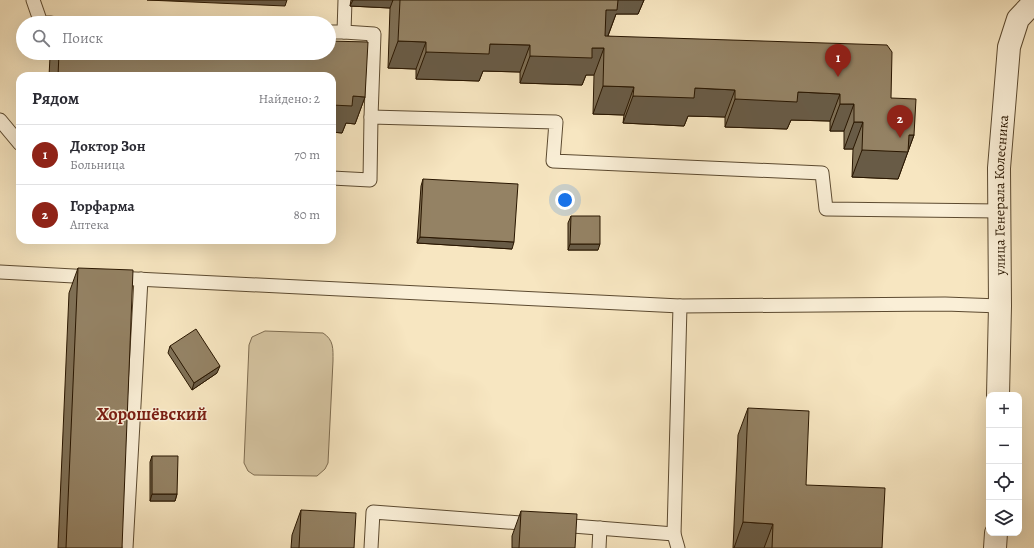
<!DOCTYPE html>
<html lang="ru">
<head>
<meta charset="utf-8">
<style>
  body { margin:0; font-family:Alegreya,serif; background:#f7f7f7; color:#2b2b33 }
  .controls { position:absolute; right:12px; bottom:12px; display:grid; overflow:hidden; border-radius:8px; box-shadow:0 4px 16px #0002 }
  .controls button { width:36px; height:36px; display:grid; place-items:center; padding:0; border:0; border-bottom:1px solid #e1e1e2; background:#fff; color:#2b2b33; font:20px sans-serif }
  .you { position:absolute; left:565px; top:200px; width:14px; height:14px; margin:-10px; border:3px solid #fff; border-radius:50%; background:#1a73e8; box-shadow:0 0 0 6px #1a73e833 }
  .badge { display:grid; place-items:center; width:26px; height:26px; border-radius:50%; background:#8f2418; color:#fff; font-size:13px; font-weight:700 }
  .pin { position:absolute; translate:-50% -33px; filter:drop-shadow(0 1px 2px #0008) }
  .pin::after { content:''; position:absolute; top:21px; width:14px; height:12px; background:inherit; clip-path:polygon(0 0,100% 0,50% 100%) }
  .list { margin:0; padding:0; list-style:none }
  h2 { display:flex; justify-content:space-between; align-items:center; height:52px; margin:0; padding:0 16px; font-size:17px }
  h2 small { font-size:13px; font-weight:400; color:#7c7c81 }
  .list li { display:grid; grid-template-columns:26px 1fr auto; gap:12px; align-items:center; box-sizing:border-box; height:60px; padding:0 16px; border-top:1px solid #e1e1e2 }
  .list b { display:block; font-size:15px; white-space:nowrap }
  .list p { margin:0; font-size:13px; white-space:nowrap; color:#7c7c81 }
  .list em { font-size:13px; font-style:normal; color:#7c7c81 }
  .icon { flex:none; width:22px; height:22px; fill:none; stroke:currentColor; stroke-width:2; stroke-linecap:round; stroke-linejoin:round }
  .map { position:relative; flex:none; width:1034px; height:548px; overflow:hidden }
  .search { position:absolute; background:#fff; box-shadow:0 4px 16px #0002; left:16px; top:16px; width:320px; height:44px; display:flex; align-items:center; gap:10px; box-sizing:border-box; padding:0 14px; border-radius:22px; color:#7c7c81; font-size:15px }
  .panel { position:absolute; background:#fff; box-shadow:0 4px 16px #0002; left:16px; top:72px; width:320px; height:172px; border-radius:12px }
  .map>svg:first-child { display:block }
  .park { fill:#d4c3a0; stroke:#7e6c50 }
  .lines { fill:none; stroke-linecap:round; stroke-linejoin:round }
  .lane-casing { stroke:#5c4a30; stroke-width:15 }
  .street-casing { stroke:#5c4a30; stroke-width:24 }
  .lane { stroke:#faefd7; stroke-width:13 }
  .street { stroke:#faefd7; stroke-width:22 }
  .wall { fill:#7f7056; stroke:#291600 }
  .shaded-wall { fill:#685b46; stroke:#291600 }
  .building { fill:#948264; stroke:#291600 }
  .labels { text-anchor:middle; stroke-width:3; stroke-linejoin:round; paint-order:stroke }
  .street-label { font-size:14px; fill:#291600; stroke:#faefd7 }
  .district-label { font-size:18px; font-weight:bold; fill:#7a1f14; stroke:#faefd7 }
</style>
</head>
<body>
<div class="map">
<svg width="1034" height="548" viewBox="0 0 1034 548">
  <rect width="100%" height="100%" fill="#f7e6c1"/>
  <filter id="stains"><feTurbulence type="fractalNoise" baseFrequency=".005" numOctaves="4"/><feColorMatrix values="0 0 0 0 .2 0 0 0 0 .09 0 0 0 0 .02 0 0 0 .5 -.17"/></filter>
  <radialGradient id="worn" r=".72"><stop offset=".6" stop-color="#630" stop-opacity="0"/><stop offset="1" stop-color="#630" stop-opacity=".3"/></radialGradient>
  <path class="park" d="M 265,331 L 323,333 C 334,340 333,349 333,361 L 328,463 L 325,469 L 317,476 L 254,475 L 248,471 L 244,463 L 249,345 L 252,337 Z"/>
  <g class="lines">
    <g class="lane-casing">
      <g id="lane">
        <path d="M 33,0 L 41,23 L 51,23"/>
        <path d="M 345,0 L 344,32 L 374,34 L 371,117"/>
        <path d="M 329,32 L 344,32"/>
        <path d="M 0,120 L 20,144"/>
        <path d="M 332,178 L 370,180 L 371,117 L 556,122 L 553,161 L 822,173 L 826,209 L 999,211"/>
        <path d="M 0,272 L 92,277"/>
        <path d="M 116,278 L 680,306"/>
        <path d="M 560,525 L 674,534"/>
        <path d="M 126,548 L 141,279"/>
        <path d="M 371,548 L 373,512 L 534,524"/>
        <path d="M 599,548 L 600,528"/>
        <path d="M 678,548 L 674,534 L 680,306 L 945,304 L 1000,306"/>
      </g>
    </g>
    <g class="street-casing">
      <g id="street">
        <path id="s1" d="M 998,395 L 1000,306 L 999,168 L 1009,47 L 1018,19 L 1034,2"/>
        <path d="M 995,548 L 996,533"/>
      </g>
    </g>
    <use href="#lane" class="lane"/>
    <use href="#street" class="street"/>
  </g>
  <g class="wall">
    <path d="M 351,0 L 644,0 L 638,14 L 616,14 L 608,36 L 891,98 L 914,135 L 898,179 L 852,177 L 853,149 L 844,149 L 844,131 L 830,131 L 830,121 L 791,120 L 787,129 L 725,127 L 725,117 L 688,116 L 684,126 L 623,123 L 624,115 L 593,114 L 594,75 L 586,75 L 582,85 L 520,83 L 520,72 L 483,71 L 479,81 L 416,79 L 416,69 L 388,68 L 390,8 L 350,6 Z"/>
    <path d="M 51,53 L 329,53 L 365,97 L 355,124 L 346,123 L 342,133 L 332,132 L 332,76 L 49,76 L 50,57 Z"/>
    <path d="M 423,179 L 512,249 L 417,243 L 421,186 Z"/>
    <path d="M 571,216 L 598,250 L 568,250 L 568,223 Z"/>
    <path d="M 78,268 L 122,548 L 58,548 L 69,293 Z"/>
    <path d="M 170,346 L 217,373 L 192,390 L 168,353 Z"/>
    <path d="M 748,408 L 806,485 L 882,548 L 733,548 L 738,435 Z"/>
    <path d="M 152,456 L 177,494 L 175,501 L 150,501 L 150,462 Z"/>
    <path d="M 301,510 L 354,548 L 291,548 L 292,535 Z"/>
    <path d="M 521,511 L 575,548 L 512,548 L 512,536 Z"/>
  </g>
  <g class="shaded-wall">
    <path d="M 147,0 L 287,0 L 285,6 Z"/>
    <path d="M 353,0 L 393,0 L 390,8 L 350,6 Z"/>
    <path d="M 613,0 L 644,0 L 638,14 L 616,14 L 607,38 L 596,37 L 606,10 Z"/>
    <path d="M 398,41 L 426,42 L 416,69 L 388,68 Z"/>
    <path d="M 490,44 L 530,45 L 520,72 L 483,71 L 479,81 L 416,79 L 426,52 Z"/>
    <path d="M 592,48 L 604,48 L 594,75 L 586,75 L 582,85 L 520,83 L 530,56 Z"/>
    <path d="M 603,86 L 634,87 L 624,115 L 593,114 Z"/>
    <path d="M 695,88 L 735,90 L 725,117 L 688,116 L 684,126 L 623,123 L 633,96 Z"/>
    <path d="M 798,92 L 840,94 L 830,121 L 791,120 L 787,129 L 725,127 L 735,99 Z"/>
    <path d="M 353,96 L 365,97 L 355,124 L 346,123 L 342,133 L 332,132 L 332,105 Z"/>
    <path d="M 840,104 L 854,104 L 844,131 L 830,131 Z"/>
    <path d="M 854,122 L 863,122 L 853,149 L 844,149 Z"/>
    <path d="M 909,135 L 914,135 L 898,179 L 852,177 L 862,150 Z"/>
    <path d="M 420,237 L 514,242 L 512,249 L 417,243 Z"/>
    <path d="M 570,244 L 600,244 L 598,250 L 568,250 Z"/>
    <path d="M 220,366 L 217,373 L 192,390 L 194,383 Z"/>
    <path d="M 152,494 L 177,494 L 175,501 L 150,501 Z"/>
    <path d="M 743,522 L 773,524 L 764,548 L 734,548 Z"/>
  </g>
  <g class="building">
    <path d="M 400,0 L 618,0 L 617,10 L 606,10 L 605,36 L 887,45 L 892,52 L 891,98 L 916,99 L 914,135 L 909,135 L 908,152 L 862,150 L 863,122 L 854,122 L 854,104 L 840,104 L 840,94 L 798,92 L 797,102 L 735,99 L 735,90 L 695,88 L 694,98 L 633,96 L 634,87 L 603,86 L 604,48 L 592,48 L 592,58 L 530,56 L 530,45 L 490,44 L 489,54 L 426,52 L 426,42 L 398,41 Z"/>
    <path d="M 329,41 L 368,42 L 365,97 L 353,96 L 352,106 L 332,105 L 332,76 L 58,76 L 59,53 L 329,53 Z"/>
    <path d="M 423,179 L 518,184 L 514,242 L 420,237 Z"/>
    <path d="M 571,216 L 600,216 L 600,244 L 570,244 Z"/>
    <path d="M 78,268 L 133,270 L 122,548 L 66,548 Z"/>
    <path d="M 196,329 L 220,366 L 194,383 L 170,346 Z"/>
    <path d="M 748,408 L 809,411 L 806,485 L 885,488 L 882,548 L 772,548 L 773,524 L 743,522 Z"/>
    <path d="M 152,456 L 178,456 L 177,494 L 152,494 Z"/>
    <path d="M 301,510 L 356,513 L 354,548 L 299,548 Z"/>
    <path d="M 521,511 L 577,514 L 575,548 L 519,548 Z"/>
  </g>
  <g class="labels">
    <g class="street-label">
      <text dy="5" stroke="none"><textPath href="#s1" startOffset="200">улица Генерала Колесника</textPath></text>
    </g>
    <g class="district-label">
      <text x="152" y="420">Хорошёвский</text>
    </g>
  </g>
  <rect width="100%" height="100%" filter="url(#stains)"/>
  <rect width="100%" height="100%" fill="url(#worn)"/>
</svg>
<div class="controls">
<button>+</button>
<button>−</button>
<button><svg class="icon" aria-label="locate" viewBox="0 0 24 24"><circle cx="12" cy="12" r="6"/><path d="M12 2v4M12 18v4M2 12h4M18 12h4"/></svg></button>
<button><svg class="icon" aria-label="layers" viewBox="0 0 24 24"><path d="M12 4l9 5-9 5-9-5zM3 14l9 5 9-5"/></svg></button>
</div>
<div class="you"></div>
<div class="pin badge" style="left:838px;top:77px">1</div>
<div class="pin badge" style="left:900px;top:138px">2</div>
<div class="search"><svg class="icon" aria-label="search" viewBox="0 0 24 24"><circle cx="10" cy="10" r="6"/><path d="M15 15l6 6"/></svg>Поиск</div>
<section class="panel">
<h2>Рядом<small>Найдено: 2</small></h2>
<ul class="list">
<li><span class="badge">1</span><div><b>Доктор Зон</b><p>Больница</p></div><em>70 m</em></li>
<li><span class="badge">2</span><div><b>Горфарма</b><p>Аптека</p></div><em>80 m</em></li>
</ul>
</section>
</div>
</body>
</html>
